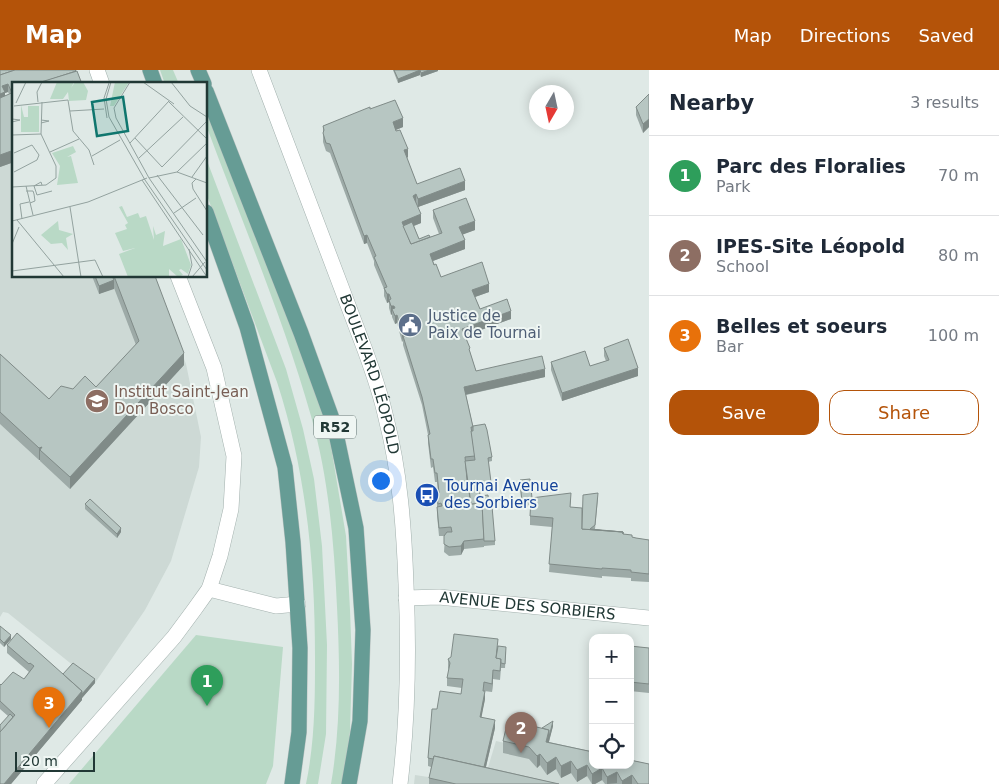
<!DOCTYPE html>
<html lang="en">
<head>
<meta charset="utf-8">
<style>
  body { margin:0; font-family:"DejaVu Sans",sans-serif; background:#f2f2f3; color:#1f2937 }
  .controls { position:absolute; right:15px; bottom:15px; display:grid; overflow:hidden; border-radius:10px; box-shadow:0 2px 12px #0003 }
  .controls button { width:45px; height:45px; display:grid; place-items:center; padding:0; border:0; border-bottom:1px solid #e0e1e3; background:#fff; color:#1f2937; font:25px sans-serif }
  .compass { position:absolute; left:529px; top:15px; width:45px; height:45px; border-radius:50%; background:#fff; box-shadow:0 2px 12px #0003; rotate:189deg }
  .scale { position:absolute; left:15px; bottom:12px; width:80px; box-sizing:border-box; padding-left:5px; border:2px solid #213835; border-top:0; font-size:14px; line-height:18px; white-space:nowrap; color:#213835; -webkit-text-stroke:4px #eff6f3; paint-order:stroke }
  .you { position:absolute; left:380px; top:410px; width:18px; height:18px; margin:-12px; border:4px solid #fff; border-radius:50%; background:#1a73e8; box-shadow:0 0 0 8px #1a73e833 }
  .badge { display:grid; place-items:center; width:32px; height:32px; border-radius:50%; background:#b45309; color:#fff; font-size:16px; font-weight:700 }
  .pin { position:absolute; translate:-50% -41px; filter:drop-shadow(0 1px 2px #0008) }
  .pin::after { content:''; position:absolute; top:26px; width:18px; height:15px; background:inherit; clip-path:polygon(0 0,100% 0,50% 100%) }
  .list { margin:0; padding:0; list-style:none }
  h2 { display:flex; justify-content:space-between; align-items:center; height:65px; margin:0; padding:0 20px; font-size:21px }
  h2 small { font-size:16px; font-weight:400; color:#747a83 }
  .list li { display:grid; grid-template-columns:32px 1fr auto; gap:15px; align-items:center; box-sizing:border-box; height:80px; padding:0 20px; border-top:1px solid #e0e1e3 }
  .list b { display:block; font-size:19px; white-space:nowrap }
  .list p { margin:0; font-size:16px; white-space:nowrap; color:#747a83 }
  .list em { font-size:16px; font-style:normal; color:#747a83 }
  .actions { display:flex; gap:10px; padding:15px 20px }
  .actions a { flex:1; padding:11px 0; border:1px solid #b45309; border-radius:15px; text-align:center; font-size:18px; color:#b45309 }
  .actions .main { background:#b45309; color:#fff }
  .icon { flex:none; width:28px; height:28px; fill:none; stroke:currentColor; stroke-width:2; stroke-linecap:round; stroke-linejoin:round }
  .map { position:relative; flex:none; width:649px; height:714px; overflow:hidden }
  header { display:flex; align-items:center; gap:30px; box-sizing:border-box; height:70px; padding:0 25px; background:#b45309; color:#fff }
  header strong { font-size:24px }
  nav { display:flex; gap:28px; margin-inline-start:auto; font-size:18px }
  main { display:flex }
  aside { flex:1; background:#fff }
  .map>svg:first-child { display:block }
  .built { fill:#cdd9d5 }
  .green { fill:#b9d9c6 }
  .lines { fill:none; stroke-linecap:round; stroke-linejoin:round }
  .minor-casing { stroke:#a2b0ad; stroke-width:16 }
  .major-casing { stroke:#bcc3c2; stroke-width:16 }
  .minor { stroke:#fff; stroke-width:15 }
  .major { stroke:#669c95; stroke-width:15 }
  .wall { fill:#9daaa7; fill-rule:evenodd }
  .shaded-wall { fill:#808b88 }
  .building { fill:#b7c6c2; stroke:#808b88 }
  .labels { text-anchor:middle; stroke-width:4; stroke-linejoin:round; paint-order:stroke }
  .shield { fill:#eff6f3; stroke:#5f716e; stroke-width:1 }
  .shield-label { font-size:14px; font-weight:bold; fill:#213835 }
  .service-label { font-size:15px; fill:#4e5e75; stroke:#eff6f3; text-anchor:start }
  .street-label { font-size:15px; fill:#213835; stroke:#eff6f3 }
  .education-label { font-size:15px; fill:#785e54; stroke:#eff6f3; text-anchor:start }
  .transit-label { font-size:15px; fill:#164399; stroke:#eff6f3; text-anchor:start }
  .inset-road { fill:none; stroke:#93a29f; stroke-width:1 }
  .view { fill:#0f766e; fill-opacity:0.15; stroke:#0f766e; stroke-width:2.5 }
  .inset-edge { fill:none; stroke:#213835; stroke-width:2.5 }
</style>
</head>
<body>
<header>
<strong>Map</strong>
<nav><a>Map</a><a>Directions</a><a>Saved</a></nav>
</header>
<main>
<div class="map">
<svg width="649" height="714" viewBox="0 0 649 714">
  <rect width="100%" height="100%" fill="#dfe9e6"/>
  <g class="built">
    <path d="M 14,35 L 14,206 L 152,206 L 186,294 L 201,367 L 199,397 L 171,491 L 145,540 L 95,613 L 8,543 L 3,542 L 0,547 L 0,40 Z"/>
    <path d="M 496,671 L 593,693 L 593,695 L 649,714 L 483,714 Z"/>
    <path d="M 415,705 L 475,714 L 414,714 Z"/>
  </g>
  <g class="green">
    <path d="M 160,0 L 173,0 L 179,14 L 165,14 Z"/>
    <path d="M 206,19 L 326,347 L 346,466 L 350,540 L 352,594 L 350,661 L 344,714 L 331,714 C 341,656 340,596 337,537 C 334,473 329,409 311,346 C 283,247 242,152 206,55 Z"/>
    <path d="M 206,88 L 286,299 L 303,359 L 314,409 L 322,476 L 327,575 L 326,664 L 318,714 L 306,714 C 315,671 315,629 315,586 C 315,493 306,401 277,312 L 206,123 Z"/>
    <path d="M 196,565 L 283,577 L 273,696 L 266,714 L 69,714 Z"/>
  </g>
  <g class="lines">
    <g class="minor-casing">
      <g id="minor">
        <path d="M 97,0 L 102,14"/>
        <path id="s1" d="M 259,0 L 365,280 C 373,302 381,325 386,348 C 400,402 404,458 406,514 C 409,581 408,647 400,714"/>
        <path d="M 209,519 L 276,536 L 298,534"/>
        <path id="s2" d="M 406,528 L 439,527 L 649,548"/>
        <path d="M 44,714 L 174,567 L 194,540 L 209,519 L 220,486 L 231,439 L 234,386 L 214,298 L 178,206"/>
      </g>
    </g>
    <g class="major-casing">
      <g id="major">
        <path d="M 150,0 L 155,14"/>
        <path d="M 198,0 L 204,14"/>
        <path d="M 206,21 L 301,263 L 334,354 L 356,458 L 363,560 L 360,651 L 349,714"/>
        <path d="M 206,142 L 247,257 L 285,397 L 293,472 L 300,578 L 299,662 L 292,714"/>
      </g>
    </g>
    <use href="#minor" class="minor"/>
    <use href="#major" class="major"/>
  </g>
  <g class="wall">
    <path d="M 0,0 L 14,14 L 14,92 L 0,97 ZM 8,22 L 9,24 L 5,26 L 5,23 Z"/>
    <path d="M 393,0 L 438,0 L 438,1 L 421,7 L 420,5 L 398,13 Z"/>
    <path d="M 649,24 L 649,57 L 643,63 L 636,45 L 636,37 Z"/>
    <path d="M 370,39 L 403,57 L 396,60 L 408,87 L 407,88 L 417,114 L 465,120 L 418,137 L 421,153 L 414,156 L 419,169 L 430,167 L 439,164 L 433,148 L 433,140 L 475,160 L 463,164 L 465,179 L 433,191 L 441,207 L 489,222 L 475,227 L 480,239 L 511,249 L 465,266 L 476,301 L 545,307 L 466,325 L 473,356 L 492,387 L 492,391 L 488,392 L 491,416 L 480,417 L 480,426 L 489,436 L 495,471 L 495,475 L 484,476 L 484,472 L 484,477 L 464,479 L 461,485 L 449,486 L 444,482 L 445,466 L 439,466 L 437,445 L 437,423 L 438,423 L 437,412 L 435,412 L 433,397 L 431,398 L 428,373 L 428,365 L 422,335 L 403,275 L 403,271 L 402,272 L 397,253 L 395,254 L 392,247 L 392,244 L 391,245 L 389,238 L 389,232 L 387,233 L 384,226 L 384,219 L 374,195 L 374,191 L 367,173 L 364,174 L 330,83 L 326,81 L 323,72 L 323,56 Z"/>
    <path d="M 92,206 L 155,206 L 184,295 L 70,419 L 40,391 L 40,390 L 39,390 L 0,354 L 0,284 L 49,329 L 73,319 L 96,317 L 136,275 L 114,218 L 99,224 Z"/>
    <path d="M 604,278 L 638,306 L 562,331 L 551,300 L 551,292 L 590,296 L 606,291 L 604,286 Z"/>
    <path d="M 520,414 L 532,428 L 571,431 L 570,437 L 582,459 L 598,428 L 595,459 L 623,464 L 636,468 L 649,470 L 649,512 L 631,511 L 631,508 L 602,506 L 602,508 L 549,502 L 552,457 L 530,455 L 530,436 L 522,438 Z"/>
    <path d="M 85,434 L 121,462 L 117,468 L 85,439 Z"/>
    <path d="M 0,556 L 11,569 L 4,577 L 0,573 Z"/>
    <path d="M 7,575 L 63,604 L 95,613 L 82,628 L 82,630 L 11,714 L 0,714 L 8,646 L 0,639 L 0,614 L 1,615 L 24,609 L 29,602 L 7,583 Z"/>
    <path d="M 498,576 L 506,582 L 505,598 L 501,598 L 500,610 L 493,609 L 492,622 L 484,621 L 485,629 L 481,647 L 495,658 L 486,697 L 559,714 L 429,714 L 429,708 L 431,697 L 428,696 L 428,688 L 437,639 L 461,624 L 462,618 L 447,616 L 447,608 L 449,600 L 448,598 L 448,589 Z"/>
    <path d="M 630,576 L 649,578 L 649,623 L 630,621 Z"/>
    <path d="M 553,656 L 549,672 L 649,694 L 649,714 L 605,714 L 602,710 L 595,714 L 592,714 L 587,706 L 577,712 L 571,703 L 561,708 L 556,699 L 547,705 L 540,695 L 537,698 L 529,689 L 503,683 L 503,671 L 542,658 Z"/>
  </g>
  <g class="shaded-wall">
    <path d="M 420,0 L 420,5 L 398,13 L 398,9 Z"/>
    <path d="M 429,0 L 438,0 L 438,1 L 421,7 L 421,3 Z"/>
    <path d="M 8,14 L 8,22 L 5,23 L 5,30 L 0,32 L 0,24 L 2,16 Z"/>
    <path d="M 403,48 L 403,57 L 393,61 L 393,52 Z"/>
    <path d="M 649,49 L 649,57 L 643,63 L 643,54 Z"/>
    <path d="M 408,79 L 408,87 L 404,89 L 404,80 Z"/>
    <path d="M 14,80 L 14,92 L 0,97 L 0,85 Z"/>
    <path d="M 465,111 L 465,120 L 418,137 L 418,129 Z"/>
    <path d="M 416,124 L 416,133 L 413,126 Z"/>
    <path d="M 421,144 L 421,153 L 403,160 L 402,152 Z"/>
    <path d="M 475,151 L 475,160 L 459,166 L 459,157 Z"/>
    <path d="M 367,165 L 367,173 L 364,174 L 364,166 Z"/>
    <path d="M 465,170 L 465,179 L 430,192 L 430,184 Z"/>
    <path d="M 114,210 L 114,219 L 99,224 L 99,216 Z"/>
    <path d="M 489,214 L 489,222 L 472,228 L 472,220 Z"/>
    <path d="M 387,224 L 389,224 L 389,231 L 389,230 L 389,232 L 387,233 Z"/>
    <path d="M 391,236 L 394,236 L 394,243 L 392,239 L 392,244 L 391,245 Z"/>
    <path d="M 511,241 L 511,249 L 462,267 L 462,259 Z"/>
    <path d="M 397,245 L 397,253 L 395,254 L 395,246 Z"/>
    <path d="M 402,263 L 404,263 L 404,271 L 403,266 L 402,272 Z"/>
    <path d="M 184,283 L 184,295 L 70,419 L 70,407 Z"/>
    <path d="M 638,298 L 638,306 L 562,331 L 562,323 Z"/>
    <path d="M 545,299 L 545,307 L 464,325 L 464,317 Z"/>
    <path d="M 42,377 L 40,380 L 40,390 L 39,390 L 39,378 Z"/>
    <path d="M 121,458 L 121,462 L 117,468 L 117,464 Z"/>
    <path d="M 464,471 L 464,479 L 461,485 L 461,476 Z"/>
    <path d="M 11,565 L 11,569 L 4,577 L 4,573 Z"/>
    <path d="M 493,600 L 493,609 L 492,622 L 492,614 Z"/>
    <path d="M 95,609 L 95,613 L 82,628 L 82,630 L 11,714 L 4,714 L 82,621 Z"/>
    <path d="M 485,621 L 485,629 L 480,655 L 480,647 Z"/>
    <path d="M 495,650 L 495,658 L 483,709 L 483,701 Z"/>
    <path d="M 553,651 L 553,656 L 549,671 L 549,667 Z"/>
    <path d="M 549,660 L 549,671 L 546,684 L 546,672 Z"/>
    <path d="M 540,684 L 540,695 L 537,698 L 537,686 Z"/>
    <path d="M 556,687 L 556,699 L 547,705 L 547,693 Z"/>
    <path d="M 571,691 L 571,703 L 561,708 L 561,696 Z"/>
    <path d="M 587,695 L 587,706 L 577,712 L 577,700 Z"/>
    <path d="M 602,698 L 602,710 L 595,714 L 592,714 L 592,704 Z"/>
    <path d="M 617,702 L 617,713 L 607,714 L 607,707 Z"/>
    <path d="M 632,705 L 632,714 L 622,714 L 622,711 Z"/>
  </g>
  <g class="building">
    <path d="M 0,0 L 15,0 L 0,5 Z"/>
    <path d="M 15,0 L 75,0 L 76,1 L 37,14 L 14,14 L 14,22 L 12,23 L 8,14 L 2,16 L 5,22 L 0,24 L 0,5 Z"/>
    <path d="M 394,0 L 429,0 L 421,3 L 420,0 L 398,9 Z"/>
    <path d="M 77,1 L 82,14 L 37,14 L 41,12 Z"/>
    <path d="M 14,22 L 14,80 L 0,85 L 0,28 Z"/>
    <path d="M 649,24 L 649,49 L 643,54 L 636,37 Z"/>
    <path d="M 395,30 L 403,48 L 393,52 L 396,61 L 400,60 L 408,79 L 404,80 L 417,114 L 460,98 L 465,111 L 418,129 L 416,124 L 413,126 L 421,144 L 402,152 L 411,174 L 442,163 L 433,140 L 466,128 L 475,151 L 459,157 L 465,170 L 430,184 L 434,195 L 436,194 L 441,207 L 482,192 L 489,214 L 472,220 L 480,239 L 507,229 L 511,241 L 462,259 L 470,278 L 469,279 L 476,301 L 542,286 L 545,299 L 464,317 L 473,357 L 471,357 L 475,386 L 465,387 L 467,410 L 471,434 L 482,433 L 484,469 L 464,471 L 461,476 L 449,477 L 444,474 L 444,466 L 447,462 L 452,462 L 451,457 L 439,458 L 437,437 L 442,436 L 441,433 L 438,434 L 437,423 L 439,423 L 437,403 L 435,403 L 433,389 L 431,389 L 428,365 L 430,364 L 422,327 L 403,266 L 405,266 L 404,263 L 402,263 L 397,245 L 395,246 L 392,239 L 395,238 L 394,236 L 391,236 L 389,230 L 391,229 L 389,224 L 387,224 L 384,218 L 387,217 L 374,187 L 376,186 L 367,165 L 364,166 L 330,74 L 326,73 L 323,63 L 324,60 L 323,56 L 370,37 L 370,39 Z"/>
    <path d="M 412,152 L 419,169 L 429,165 L 430,167 L 411,174 L 403,156 Z"/>
    <path d="M 95,206 L 112,206 L 114,210 L 99,216 Z"/>
    <path d="M 114,206 L 155,206 L 184,283 L 70,407 L 40,380 L 42,377 L 39,378 L 0,342 L 0,284 L 49,329 L 61,316 L 73,319 L 85,306 L 96,317 L 139,271 Z"/>
    <path d="M 628,269 L 638,298 L 562,323 L 551,292 L 585,281 L 590,296 L 609,290 L 604,278 Z"/>
    <path d="M 485,354 L 487,360 L 492,387 L 488,388 L 491,412 L 479,413 L 480,426 L 488,425 L 489,436 L 492,436 L 495,471 L 484,471 L 482,433 L 471,434 L 465,391 L 475,390 L 471,361 L 473,361 L 473,356 Z"/>
    <path d="M 530,409 L 532,428 L 531,428 L 531,432 L 522,433 L 520,410 Z"/>
    <path d="M 571,423 L 570,437 L 582,438 L 582,459 L 623,462 L 623,464 L 632,465 L 632,467 L 636,468 L 649,470 L 649,504 L 631,502 L 631,500 L 602,498 L 602,499 L 549,494 L 553,448 L 530,446 L 531,428 Z"/>
    <path d="M 598,423 L 595,455 L 590,459 L 623,462 L 623,464 L 623,462 L 582,459 L 583,425 Z"/>
    <path d="M 90,429 L 121,458 L 117,464 L 85,434 Z"/>
    <path d="M 0,556 L 11,565 L 4,573 L 0,569 Z"/>
    <path d="M 17,563 L 82,621 L 4,714 L 0,714 L 0,662 L 15,645 L 0,631 L 0,614 L 1,615 L 13,602 L 24,609 L 34,596 L 30,593 L 29,594 L 7,575 Z"/>
    <path d="M 454,564 L 498,569 L 496,588 L 501,589 L 500,601 L 493,600 L 492,614 L 484,612 L 483,621 L 485,621 L 480,647 L 495,650 L 484,697 L 434,686 L 433,689 L 428,688 L 432,639 L 437,639 L 440,621 L 461,624 L 463,609 L 447,608 L 450,593 L 448,589 L 451,587 Z"/>
    <path d="M 498,576 L 506,577 L 505,594 L 501,593 L 501,589 L 496,588 Z"/>
    <path d="M 630,576 L 649,578 L 649,614 L 630,612 Z"/>
    <path d="M 73,593 L 95,609 L 82,624 L 82,621 L 63,604 Z"/>
    <path d="M 10,644 L 13,647 L 0,662 L 0,655 Z"/>
    <path d="M 508,650 L 549,660 L 546,672 L 593,682 L 593,695 L 630,695 L 630,690 L 649,694 L 649,714 L 638,714 L 632,705 L 622,711 L 617,702 L 607,707 L 602,698 L 592,704 L 587,695 L 577,700 L 571,691 L 561,696 L 556,687 L 547,693 L 540,684 L 537,686 L 529,677 L 503,671 Z"/>
    <path d="M 553,651 L 549,667 L 549,660 L 542,658 Z"/>
    <path d="M 434,686 L 559,714 L 456,714 L 429,708 Z"/>
  </g>
  <defs>
    <g id="civic-disc" transform="scale(1.25)"><circle r="9.5" fill="#5c6f8a" stroke="#eff6f3"/><path d="M-.6-6.5H3V-4.5H.6V-3L4-1V1h2V6H-6V1h2V-1L-.6-3ZM-1.2 2.5V6h2.4V2.5Z" fill="#fff"/></g>
    <g id="school-disc" transform="scale(1.25)"><circle r="9.5" fill="#8d6e63" stroke="#eff6f3"/><path d="M0-5L7-2L0 1L-7-2ZM-4 1L0 2.5L4 1V4Q0 6-4 4Z" fill="#fff"/></g>
    <g id="bus-disc" transform="scale(1.25)"><circle r="9.5" fill="#1a4fb4" stroke="#eff6f3"/><path d="M-5-6H5V4H4V6H2V4H-2V6H-4V4H-5ZM-3.5-4V0h7V-4ZM-3.5 1.2v1.5H-2V1.2ZM2 1.2v1.5H3.5V1.2Z" fill="#fff"/></g>
  </defs>
  <g fill-rule="evenodd">
    <use href="#civic-disc" x="410" y="255"/>
    <use href="#school-disc" x="97" y="331"/>
    <use href="#bus-disc" x="427" y="425"/>
  </g>
  <g class="labels">
    <rect class="shield" x="314" y="345.5" width="42" height="23" rx="4"/>
    <g class="shield-label">
      <text x="335" y="362">R52</text>
    </g>
    <g class="service-label">
      <text x="428" y="251">Justice de<tspan x="428" dy="17">Paix de Tournai</tspan></text>
    </g>
    <g class="street-label">
      <text dy="5" stroke="none"><textPath href="#s1" startOffset="324">BOULEVARD LÉOPOLD</textPath></text>
      <text dy="5" stroke="none"><textPath href="#s2" startOffset="122">AVENUE DES SORBIERS</textPath></text>
    </g>
    <g class="education-label">
      <text x="114" y="327">Institut Saint-Jean<tspan x="114" dy="17">Don Bosco</tspan></text>
    </g>
    <g class="transit-label">
      <text x="444" y="421">Tournai Avenue<tspan x="444" dy="17">des Sorbiers</tspan></text>
    </g>
  </g>
  <g transform="translate(12 12)">
    <rect width="195" height="195" fill="#dfe9e6"/>
    <path d="M 45,0 L 62,0 L 59,6 L 63,0 L 71,0 L 76,9 L 74,18 L 57,19 L 56,10 L 51,17 L 38,17 ZM 103,0 L 117,0 L 102,24 L 98,24 ZM 9,23 L 12,35 L 16,35 L 16,24 L 27,24 L 27,50 L 9,50 ZM 61,64 L 64,70 L 55,75 L 59,74 L 66,101 L 45,103 L 48,84 L 40,71 ZM 110,124 L 115,135 L 126,131 L 128,136 L 134,134 L 142,158 L 141,144 L 144,153 L 153,149 L 151,164 L 169,157 L 179,183 L 176,192 L 169,187 L 167,188 L 171,193 L 166,195 L 157,187 L 157,195 L 116,195 L 107,172 L 123,166 L 111,169 L 103,151 L 115,147 L 113,143 L 116,141 L 107,125 ZM 46,139 L 47,148 L 61,152 L 54,156 L 56,168 L 50,161 L 39,162 L 29,153 Z" fill="#b9d9c6"/>
    <path class="inset-road" d="M 99,0 L 94,17 L 97,35 L 133,98 L 195,188M 118,0 L 102,26 L 104,36 L 137,96 L 195,180M 131,0 L 162,22M 159,0 L 178,24 L 195,35M 26,20 L 25,10 L 30,0M 157,20 L 195,57M 4,21 L 14,0M 2,24 L 56,18 L 61,49 L 77,68 L 82,83M 58,29 L 92,27M 95,36 L 92,16 L 97,1M 0,37 L 8,38 L 0,40M 29,41 L 37,39 L 29,38M 0,50 L 0,103M 0,53 L 29,52M 123,56 L 150,85 L 195,39M 118,61 L 157,19M 38,70 L 67,57M 80,74 L 108,58M 127,76 L 171,35M 2,90 L 25,78 L 27,73 L 20,63 L 2,71M 165,90 L 195,61M 145,93 L 191,153M 180,95 L 195,74M 137,96 L 165,90 L 195,101M 184,97 L 180,101 L 181,107 L 195,129M 130,98 L 195,195M 30,103 L 29,100 L 22,104 L 25,113 L 40,109M 14,104 L 21,133M 0,105 L 34,103 L 44,96 L 44,84 L 29,52 L 30,20M 14,109 L 21,109 L 22,112 L 23,119 L 18,121M 58,125 L 69,195M 162,131 L 184,116M 10,137 L 8,122 L 17,120M 5,138 L 52,195M 0,139 L 76,120 L 135,96M 0,162 L 7,145M 0,189 L 83,178 L 91,195M 176,195 L 180,183 L 177,167M 180,195 L 193,180"/>
    <path class="view" d="M 111,15 L 116,49 L 85,54 L 80,20 Z"/>
    <rect width="195" height="195" class="inset-edge"/>
  </g>
</svg>
<div class="controls">
<button>+</button>
<button>−</button>
<button><svg class="icon" aria-label="locate" viewBox="0 0 24 24"><circle cx="12" cy="12" r="6"/><path d="M12 2v4M12 18v4M2 12h4M18 12h4"/></svg></button>
</div>
<svg class="compass" viewBox="-18 -18 36 36"><path d="M0-13l5 13h-10z" fill="#e53935"/><path d="M0 13l5-13h-10z" fill="#747a83"/></svg>
<div class="scale">20 m</div>
<div class="you"></div>
<div class="pin badge" style="left:207px;top:636px;background:#2e9e5b">1</div>
<div class="pin badge" style="left:521px;top:683px;background:#8d6e63">2</div>
<div class="pin badge" style="left:49px;top:658px;background:#e8710a">3</div>
</div>
<aside>
<h2>Nearby<small>3 results</small></h2>
<ul class="list">
<li><span class="badge" style="background:#2e9e5b">1</span><div><b>Parc des Floralies</b><p>Park</p></div><em>70 m</em></li>
<li><span class="badge" style="background:#8d6e63">2</span><div><b>IPES-Site Léopold</b><p>School</p></div><em>80 m</em></li>
<li><span class="badge" style="background:#e8710a">3</span><div><b>Belles et soeurs</b><p>Bar</p></div><em>100 m</em></li>
</ul>
<div class="actions"><a class="main">Save</a><a>Share</a></div>
</aside>
</main>
</body>
</html>
